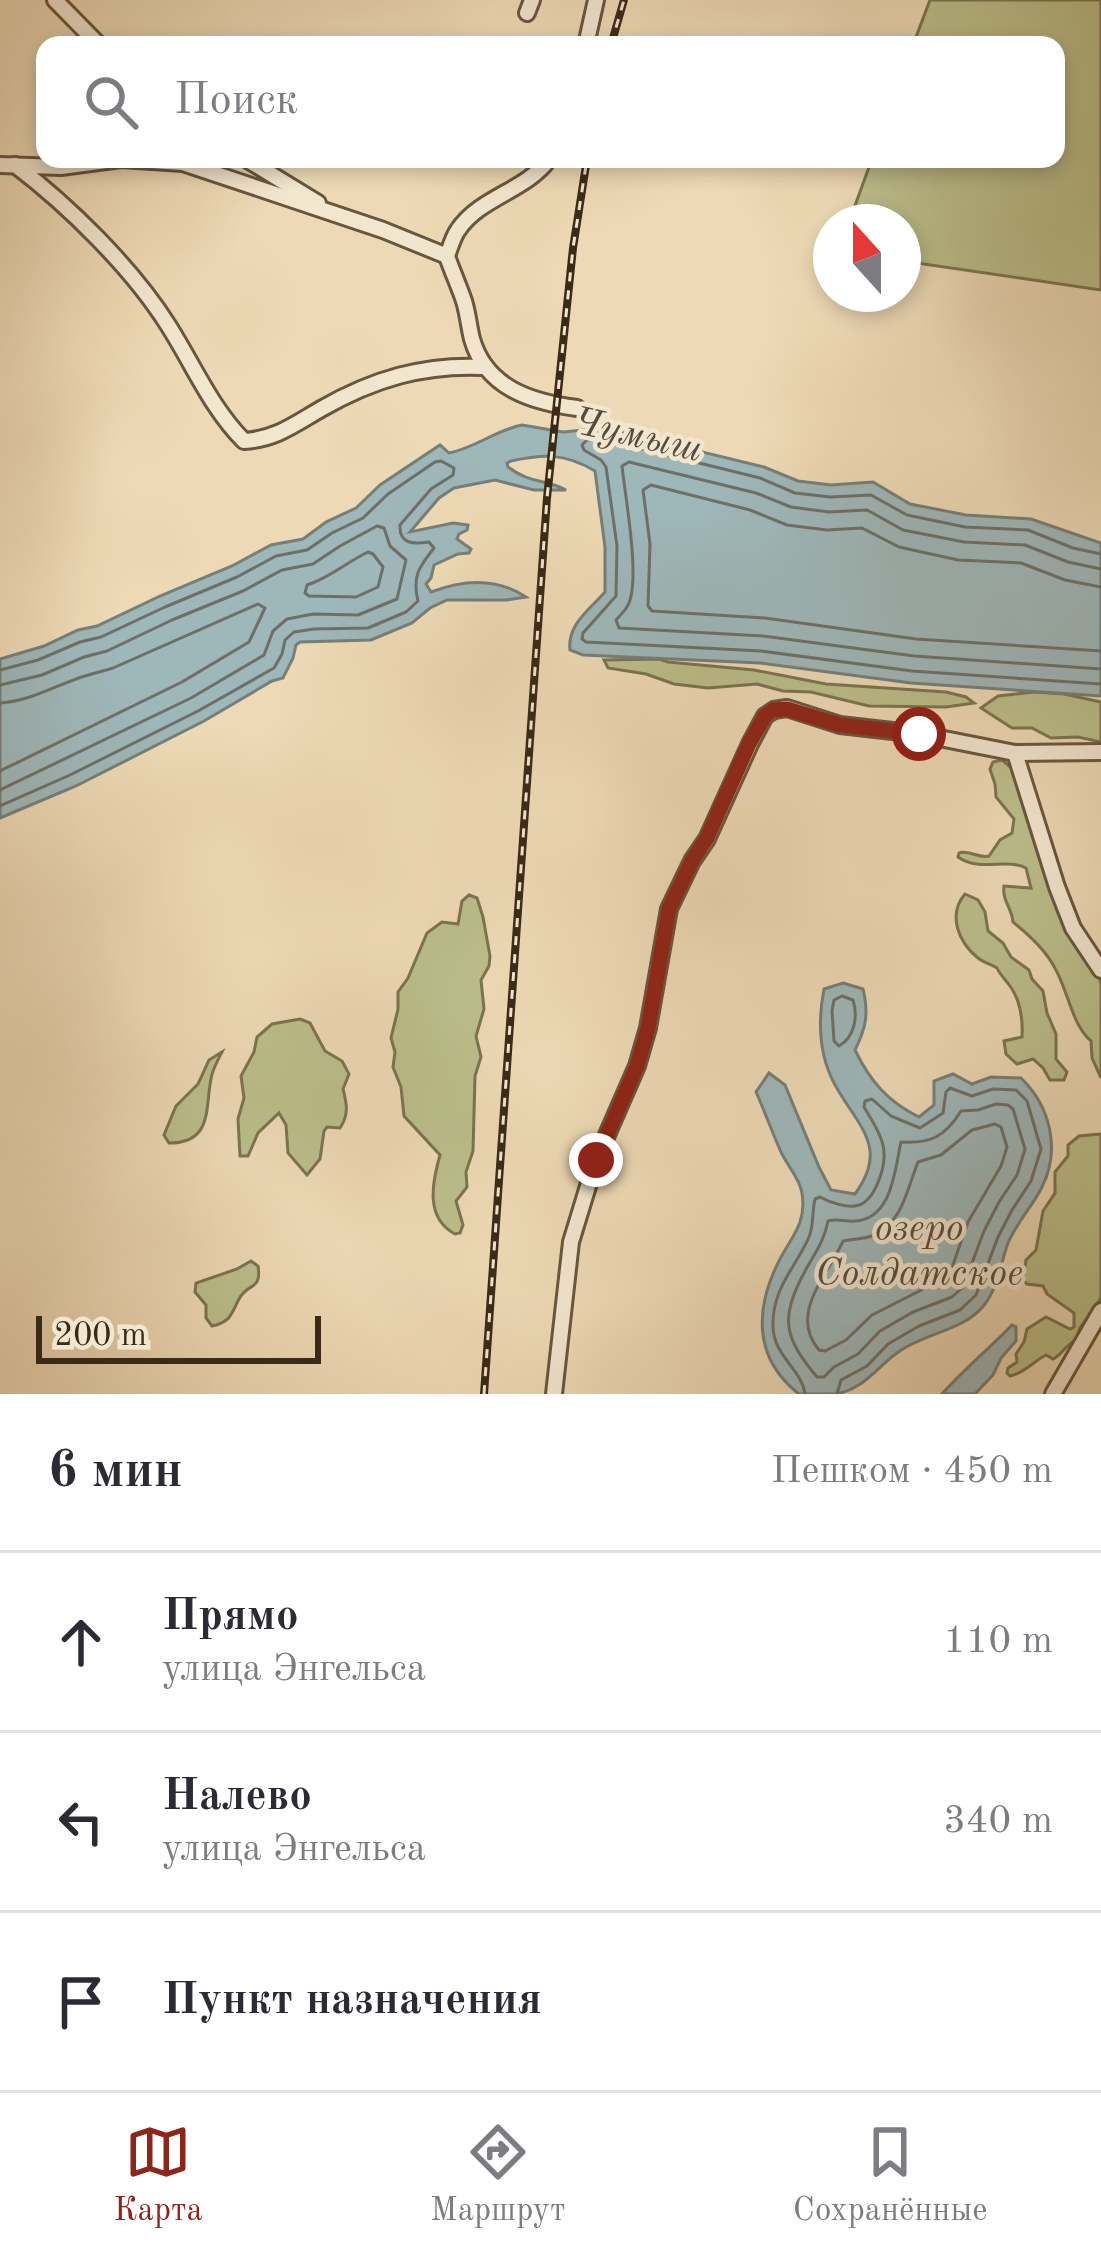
<!DOCTYPE html>
<html lang="ru">
<head>
<meta charset="utf-8">
<style>
  body { margin:0; font-family:"Old Standard TT",serif; background:#f2f2f3; color:#2b2b33 }
  .compass { position:absolute; left:813px; top:204px; width:108px; height:108px; border-radius:50%; background:#fff; box-shadow:0 6px 18px #0003; rotate:339deg }
  .scale { position:absolute; left:36px; bottom:30px; width:285px; box-sizing:border-box; padding-left:12px; border:6px solid #3b2a16; border-top:0; font-size:33px; line-height:42px; white-space:nowrap; color:#3b2a16; -webkit-text-stroke:9px #f3e6cf; paint-order:stroke }
  .stop { position:absolute; width:36px; height:36px; margin:-27px; border:9px solid #8f2418; border-radius:50%; background:#fff }
  .stop.end { background:#8f2418; border-color:#fff; box-shadow:0 3px 12px #0008 }
  .list { margin:0; padding:0; list-style:none }
  h2 { display:flex; justify-content:space-between; align-items:center; height:156px; margin:0; padding:0 48px; font-size:51px }
  h2 small { font-size:39px; font-weight:400; color:#7c7c81 }
  .list li { display:grid; grid-template-columns:78px 1fr auto; gap:36px; align-items:center; box-sizing:border-box; height:180px; padding:0 48px; border-top:3px solid #e1e1e2 }
  .list b { display:block; font-size:45px; white-space:nowrap }
  .list p { margin:0; font-size:39px; white-space:nowrap; color:#7c7c81 }
  .list em { font-size:39px; font-style:normal; color:#7c7c81 }
  .icon { flex:none; width:66px; height:66px; fill:none; stroke:currentColor; stroke-width:2; stroke-linecap:round; stroke-linejoin:round }
  .map { position:relative; flex:none; width:1101px; height:1394px; overflow:hidden }
  .search { position:absolute; background:#fff; box-shadow:0 6px 18px #0003; left:36px; right:36px; top:36px; height:132px; display:flex; align-items:center; gap:30px; box-sizing:border-box; padding:0 42px; border-radius:24px; color:#7c7c81; font-size:45px }
  .sheet { height:696px; background:#fff }
  nav { display:flex; justify-content:space-around; align-items:center; box-sizing:border-box; height:168px; border-top:3px solid #e1e1e2; background:#fff; font-size:33px; color:#7c7c81 }
  nav a { display:grid; justify-items:center; gap:6px }
  nav .on { color:#8f2418 }
  .map>svg:first-child { display:block }
  .green { fill:#bbbe8b; stroke:#7b7450; stroke-width:3 }
  .water { fill:#9eb7b9; stroke:#767f78; stroke-width:3 }
  .lines { fill:none; stroke-linecap:round; stroke-linejoin:round }
  .shore { stroke:#6c7068; stroke-width:3 }
  .minor-casing { stroke:#68563e; stroke-width:20 }
  .minor { stroke:#f3e6cf; stroke-width:14 }
  .rail-casing { stroke:#3b2a16; stroke-width:8 }
  .rail { stroke:#f3e6cf; stroke-width:3; stroke-dasharray:9; stroke-linecap:butt }
  .route { stroke:#8f2418; stroke-width:15 }
  .labels { text-anchor:middle; stroke-width:9; stroke-linejoin:round; paint-order:stroke }
  .water-label { font-size:39px; font-style:italic; fill:#544d3f; stroke:#f3e6cf }
</style>
</head>
<body>
<div class="map">
<svg width="1101" height="1394" viewBox="0 0 1101 1394">
  <rect width="100%" height="100%" fill="#edd9b5"/>
  <filter id="stains"><feTurbulence type="fractalNoise" baseFrequency=".00167" numOctaves="4"/><feColorMatrix values="0 0 0 0 .2 0 0 0 0 .09 0 0 0 0 .02 0 0 0 .5 -.17"/></filter>
  <radialGradient id="worn" r=".72"><stop offset=".6" stop-color="#630" stop-opacity="0"/><stop offset="1" stop-color="#630" stop-opacity=".3"/></radialGradient>
  <g class="green">
    <path d="M 930,0 L 1101,0 L 1101,290 L 903,261 L 903,222 L 849,222 L 872,159 L 1056,159 L 1056,45 L 913,45 Z"/>
    <path d="M 659,659 L 668,662 L 754,670 L 826,684 L 946,692 L 966,697 L 974,703 L 946,707 L 869,706 L 811,692 L 783,691 L 757,684 L 708,688 L 674,684 L 646,674 L 608,668 L 604,660 Z"/>
    <path d="M 1035,692 L 1064,694 L 1101,702 L 1101,742 L 1078,737 L 1051,738 L 1032,728 L 1012,728 L 981,708 L 998,696 Z"/>
    <path d="M 1002,760 L 1021,776 L 1052,875 C 1049,899 1064,924 1077,944 C 1086,957 1098,967 1101,984 C 1101,1010 1101,1051 1101,1078 L 1092,1058 L 1091,1041 C 1073,1026 1068,993 1057,972 C 1047,951 1030,936 1013,922 C 1012,908 1002,901 1004,886 L 1031,888 L 1026,868 C 1006,858 979,872 958,857 L 959,853 C 968,849 979,859 989,856 L 1000,840 L 1012,833 L 1014,819 L 996,797 L 995,784 L 990,769 L 993,762 Z"/>
    <path d="M 965,894 L 978,900 L 985,912 L 988,931 L 1003,943 L 1011,957 L 1029,970 L 1032,979 L 1043,991 L 1047,1013 L 1056,1034 L 1056,1059 L 1067,1072 L 1064,1080 L 1050,1080 L 1043,1068 L 1033,1059 L 1017,1064 L 1006,1054 L 1004,1041 L 1022,1037 C 1023,1019 1020,1000 1010,986 C 1006,980 1000,975 997,968 C 991,964 984,963 978,958 C 959,943 947,915 965,894 Z"/>
    <path d="M 469,895 L 477,898 L 483,917 L 490,956 L 489,966 L 481,980 L 484,1009 L 476,1036 L 481,1057 L 475,1076 L 473,1151 L 466,1172 L 467,1187 L 456,1201 L 463,1225 L 460,1233 L 455,1234 C 425,1218 432,1183 440,1155 L 404,1116 L 401,1087 L 393,1067 L 395,1052 L 391,1038 L 398,1009 L 398,992 L 408,978 L 427,933 L 442,922 L 458,924 L 462,901 Z"/>
    <path d="M 300,1019 L 310,1023 L 325,1051 L 342,1061 L 349,1074 L 343,1089 C 347,1104 349,1115 340,1128 L 327,1127 L 324,1131 L 320,1159 L 307,1175 L 288,1153 L 286,1125 L 279,1113 L 258,1133 L 248,1156 L 240,1156 L 238,1119 L 244,1098 L 241,1076 L 254,1052 L 257,1037 L 272,1024 Z"/>
    <path d="M 222,1052 C 218,1060 212,1070 211,1079 C 205,1108 213,1143 169,1143 L 164,1135 L 176,1106 L 198,1084 L 209,1060 Z"/>
    <path d="M 1101,1134 L 1101,1298 L 1080,1328 L 1076,1340 C 1063,1347 1062,1355 1053,1359 L 1046,1355 C 1034,1361 1023,1374 1010,1376 L 1007,1373 L 1008,1368 L 1017,1362 L 1016,1354 L 1024,1342 L 1027,1329 L 1046,1317 L 1070,1329 L 1074,1327 L 1074,1313 L 1047,1294 L 1043,1286 L 1027,1284 L 1023,1280 L 1026,1260 L 1036,1250 L 1043,1211 L 1055,1193 L 1055,1172 L 1068,1156 L 1068,1145 L 1079,1136 Z"/>
    <path d="M 251,1261 L 258,1266 C 262,1291 248,1282 239,1299 C 231,1314 231,1322 212,1326 L 206,1318 L 206,1305 L 195,1292 L 196,1283 L 237,1269 Z"/>
  </g>
  <g class="water">
    <path d="M 522,425 L 563,432 L 604,428 L 764,467 L 798,481 L 831,485 L 873,482 L 910,504 L 966,515 L 1031,519 L 1101,543 L 1101,696 L 911,683 L 760,663 L 583,655 L 570,650 C 567,625 589,610 605,592 L 605,547 L 595,471 C 565,453 544,454 511,461 L 507,463 L 508,467 C 530,484 546,479 566,490 L 534,490 L 495,480 L 454,488 L 439,498 L 410,532 L 453,523 L 468,525 L 467,530 L 459,534 L 457,539 L 471,549 L 469,553 L 458,554 L 434,565 L 431,578 L 426,584 L 431,592 C 462,580 496,577 526,597 L 506,600 L 447,600 L 430,608 L 412,623 L 371,640 L 300,642 L 296,645 L 293,658 L 283,678 L 272,681 L 204,721 L 76,786 L 0,818 L 0,659 L 44,646 L 78,630 L 97,626 L 160,596 L 232,566 L 271,545 L 303,539 L 326,522 L 356,508 L 380,485 L 440,445 L 449,453 C 475,448 496,430 522,425 Z"/>
    <path d="M 843,983 L 863,989 C 869,1014 866,1028 855,1050 C 870,1081 888,1102 919,1117 L 934,1105 L 934,1081 L 953,1074 L 972,1084 L 991,1077 L 1021,1078 C 1050,1106 1061,1149 1042,1187 C 1032,1207 1017,1222 1008,1243 C 1001,1262 998,1287 985,1304 C 965,1331 923,1333 897,1353 C 877,1367 864,1389 836,1394 C 825,1394 811,1394 799,1394 C 754,1359 754,1310 779,1261 C 791,1237 807,1224 802,1193 C 800,1179 787,1165 781,1152 C 772,1132 765,1112 756,1092 L 769,1073 L 785,1085 L 819,1167 L 831,1190 L 855,1194 C 890,1146 857,1126 834,1083 C 819,1054 818,1020 824,989 Z"/>
    <path d="M 1012,1325 L 1016,1327 L 1016,1341 L 1001,1358 L 993,1375 L 975,1394 L 942,1394 C 964,1369 989,1349 1012,1325 Z"/>
  </g>
  <g class="lines">
    <g class="shore">
      <path d="M 368,552 L 373,554 L 383,567 L 378,587 L 356,597 L 309,596 L 305,593 L 307,585 C 329,578 347,562 368,552 Z"/>
      <path d="M 1101,554 L 1073,548 L 1028,530 L 965,527 L 907,515 L 871,495 L 830,497 L 795,493 L 760,478 L 602,439 L 587,440 L 582,445 L 584,450 L 601,460 L 606,467 L 617,546 L 616,596 L 583,633 L 582,639 L 586,642 L 761,651 L 912,671 L 1101,684"/>
      <path d="M 1101,569 L 1068,562 L 1025,545 L 964,542 L 903,530 L 867,510 L 829,512 L 791,507 L 756,493 L 629,462 L 622,466 C 625,496 641,580 628,605 C 627,608 618,618 616,620 L 619,628 L 763,636 L 914,656 L 1101,669"/>
      <path d="M 1101,587 L 1065,580 L 1021,563 L 958,560 L 899,547 L 862,528 L 827,530 L 787,525 L 750,510 L 651,485 L 643,490 L 650,544 L 648,606 L 652,611 L 765,618 L 916,639 L 1101,651"/>
      <path d="M 0,670 L 38,660 L 80,642 L 101,637 L 165,607 L 237,577 L 276,556 L 307,550 L 332,533 L 363,518 L 388,494 L 435,462 L 441,461 L 454,468 L 453,475 L 431,489 L 400,525 C 399,545 414,544 429,542 L 434,548 C 419,567 412,576 418,601 L 406,612 L 368,628 L 314,629 L 294,632 L 285,640 L 282,654 L 274,668 L 198,711 L 70,775 L 0,806"/>
      <path d="M 0,685 L 42,675 L 84,657 L 107,651 L 172,620 L 243,591 L 282,570 L 313,564 L 340,546 L 377,526 L 384,528 L 390,546 L 406,560 L 397,599 L 358,615 L 313,614 L 287,619 L 273,631 L 264,655 L 191,698 L 0,790"/>
      <path d="M 0,703 C 31,701 56,685 85,676 C 94,673 104,671 113,668 L 258,604 L 265,608 L 249,642 L 182,682 L 0,771"/>
      <path d="M 842,996 L 853,1000 C 858,1016 855,1037 839,1046 L 834,1041 L 832,1011 L 834,1000 Z"/>
      <path d="M 996,1104 L 1008,1105 L 1013,1109 L 1025,1149 L 1017,1175 L 999,1202 L 984,1231 L 963,1287 L 952,1297 L 913,1312 L 880,1331 L 858,1354 L 834,1367 L 824,1377 L 817,1377 C 785,1338 779,1320 804,1273 C 814,1254 824,1242 828,1221 C 837,1218 845,1222 856,1221 C 893,1218 895,1167 901,1142 C 930,1144 945,1137 961,1111 L 978,1110 Z"/>
      <path d="M 995,1124 L 1001,1127 L 1007,1147 L 1001,1166 L 968,1222 L 949,1276 L 872,1315 L 846,1340 L 825,1351 L 819,1350 C 788,1314 828,1275 843,1241 C 852,1239 863,1239 872,1236 C 903,1223 907,1189 918,1162 L 941,1155 L 972,1130 Z"/>
      <path d="M 805,1394 C 802,1369 773,1356 773,1326 C 772,1288 796,1267 809,1237 C 814,1225 812,1210 815,1199 L 820,1197 C 829,1202 848,1209 859,1205 C 875,1200 885,1168 884,1153 C 884,1138 871,1119 864,1107 L 865,1101 L 872,1099 L 891,1116 L 920,1128 L 943,1113 L 946,1092 L 950,1088 L 972,1096 L 993,1089 L 1016,1090 L 1027,1101 L 1041,1149 L 1031,1181 L 1012,1210 L 998,1237 L 976,1295 L 960,1310 L 919,1326 L 888,1344 L 867,1366 L 841,1380 L 837,1394"/>
    </g>
    <g class="minor-casing">
      <g id="minor">
        <path d="M 55,0 L 99,45"/>
        <path d="M 527,13 L 532,0"/>
        <path d="M 586,45 L 596,0"/>
        <path d="M 246,159 L 318,203"/>
        <path d="M 549,159 C 526,191 480,197 458,230 C 453,237 450,248 447,256 C 452,271 459,286 464,301 C 468,314 469,327 472,339 C 486,388 531,402 577,408"/>
        <path d="M 0,165 L 61,167 L 121,159 L 183,163 L 383,230 L 447,256"/>
        <path d="M 15,165 C 69,206 132,268 168,325 C 193,364 211,408 244,441 C 276,439 295,424 321,409 C 373,379 424,364 484,367"/>
        <path d="M 1015,753 L 1057,887 L 1073,928 L 1101,970"/>
        <path d="M 554,1394 L 571,1242 L 596,1160 L 637,1066 L 648,1028 L 669,909 L 692,861 L 707,839 L 750,744 L 765,716 L 774,710 L 787,708 L 840,725 L 919,734 L 1015,753 L 1101,752"/>
        <path d="M 1053,1394 L 1101,1311"/>
      </g>
    </g>
    <use href="#minor" class="minor"/>
    <g class="rail-casing">
      <g id="rail">
        <path d="M 611,45 L 624,0"/>
        <path d="M 484,1394 L 547,498 L 573,248 L 587,159"/>
      </g>
    </g>
    <use href="#rail" class="rail"/>
  </g>
  <g class="lines">
    <path class="route" d="M 596,1160 L 637,1066 L 648,1028 L 669,909 L 692,861 L 707,838 L 749,744 L 765,716 L 773,710 L 787,709 L 840,725 L 919,734"/>
  </g>
  <g class="labels">
    <g class="water-label">
      <text transform="translate(638 433) rotate(13)" y="14">Чумыш</text>
      <text x="919" y="1240">озеро<tspan x="919" dy="45">Солдатское</tspan></text>
    </g>
  </g>
  <rect width="100%" height="100%" filter="url(#stains)"/>
  <rect width="100%" height="100%" fill="url(#worn)"/>
</svg>
<svg class="compass" viewBox="-18 -18 36 36"><path d="M0-13l5 13h-10z" fill="#e53935"/><path d="M0 13l5-13h-10z" fill="#7c7c81"/></svg>
<div class="scale">200 m</div>
<div class="stop" style="left:919px;top:734px"></div>
<div class="stop end" style="left:596px;top:1160px"></div>
<div class="search"><svg class="icon" aria-label="search" viewBox="0 0 24 24"><circle cx="10" cy="10" r="6"/><path d="M15 15l6 6"/></svg>Поиск</div>
</div>
<section class="sheet">
<h2>6 мин<small>Пешком · 450 m</small></h2>
<ul class="list">
<li><svg class="icon" aria-label="ahead" viewBox="0 0 24 24"><path d="M12 20V5M6 11l6-6 6 6"/></svg><div><b>Прямо</b><p>улица Энгельса</p></div><em>110 m</em></li>
<li><svg class="icon" aria-label="left" viewBox="0 0 24 24"><path d="M17 20v-9H6M10 6l-5 5 5 5"/></svg><div><b>Налево</b><p>улица Энгельса</p></div><em>340 m</em></li>
<li><svg class="icon" aria-label="arrive" viewBox="0 0 24 24"><path d="M6 21V4h12l-3 4 3 4H6"/></svg><div><b>Пункт назначения</b></div></li>
</ul>
</section>
<nav>
<a class="on"><svg class="icon" aria-label="map" viewBox="0 0 24 24"><path d="M3 6l6-2 6 2 6-2v14l-6 2-6-2-6 2zM9 4v14M15 6v14"/></svg>Карта</a>
<a><svg class="icon" aria-label="directions" viewBox="0 0 24 24"><path d="M12 3l9 9-9 9-9-9zM9 14v-3h6M13 9l2 2-2 2"/></svg>Маршрут</a>
<a><svg class="icon" aria-label="saved" viewBox="0 0 24 24"><path d="M7 4h10v16l-5-4-5 4z"/></svg>Сохранённые</a>
</nav>
</body>
</html>
